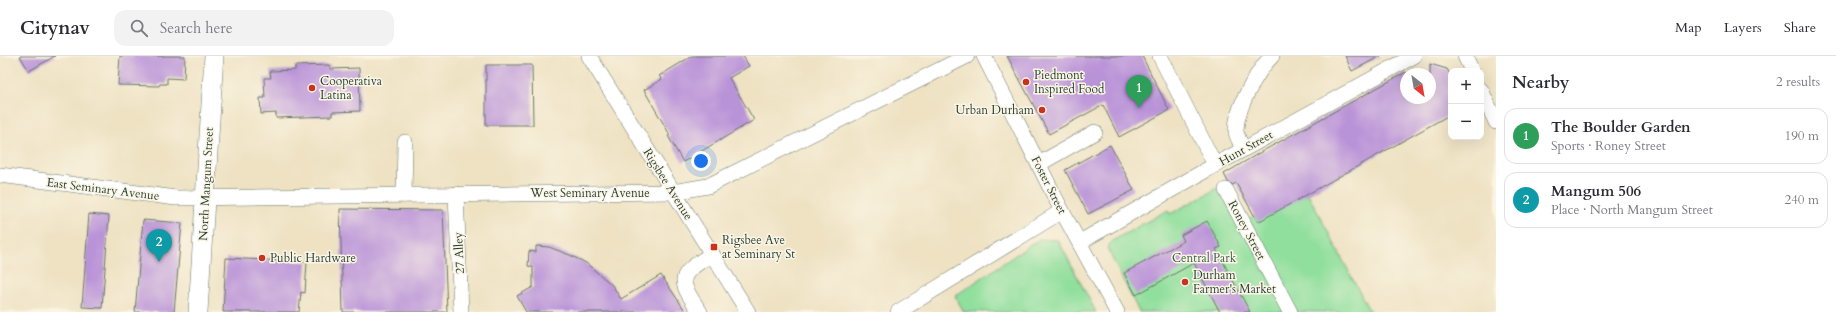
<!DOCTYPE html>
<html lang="en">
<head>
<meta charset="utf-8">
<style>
  body { margin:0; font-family:Cardo,serif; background:#f2f2f3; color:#2b2b33 }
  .controls { position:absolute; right:12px; top:12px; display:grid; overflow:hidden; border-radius:8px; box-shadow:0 4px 16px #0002 }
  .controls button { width:36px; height:36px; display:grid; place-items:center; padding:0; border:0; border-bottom:1px solid #e1e1e2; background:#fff; color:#2b2b33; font:20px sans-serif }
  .compass { position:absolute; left:1400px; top:12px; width:36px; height:36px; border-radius:50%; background:#fff; box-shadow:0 4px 16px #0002; rotate:149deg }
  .you { position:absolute; left:701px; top:105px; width:14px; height:14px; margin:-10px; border:3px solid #fff; border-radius:50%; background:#1a73e8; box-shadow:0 0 0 6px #1a73e833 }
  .badge { display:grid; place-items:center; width:26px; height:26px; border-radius:50%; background:#7c3aed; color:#fff; font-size:13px; font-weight:700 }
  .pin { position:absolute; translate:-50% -33px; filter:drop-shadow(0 1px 2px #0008) }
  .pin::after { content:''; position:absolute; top:21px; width:14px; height:12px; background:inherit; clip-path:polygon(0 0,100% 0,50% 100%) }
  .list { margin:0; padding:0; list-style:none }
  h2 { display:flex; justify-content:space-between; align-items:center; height:52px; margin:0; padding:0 16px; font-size:17px }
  h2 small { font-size:13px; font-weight:400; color:#7c7c81 }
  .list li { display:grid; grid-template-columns:26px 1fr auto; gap:12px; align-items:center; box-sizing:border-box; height:56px; margin:0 8px 8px; padding:0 8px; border:1px solid #e1e1e2; border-radius:12px }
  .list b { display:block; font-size:15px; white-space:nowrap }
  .list p { margin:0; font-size:13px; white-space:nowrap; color:#7c7c81 }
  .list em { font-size:13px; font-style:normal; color:#7c7c81 }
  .icon { flex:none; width:22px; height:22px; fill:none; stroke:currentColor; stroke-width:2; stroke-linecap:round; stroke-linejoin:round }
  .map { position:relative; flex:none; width:1496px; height:256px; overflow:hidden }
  header { display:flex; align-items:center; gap:24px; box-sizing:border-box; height:56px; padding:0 20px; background:#fff; border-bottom:1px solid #e1e1e2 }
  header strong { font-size:19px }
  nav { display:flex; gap:22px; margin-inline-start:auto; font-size:14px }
  .search { width:280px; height:36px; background:#f2f2f3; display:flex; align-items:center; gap:10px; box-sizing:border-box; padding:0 14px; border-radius:12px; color:#7c7c81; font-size:15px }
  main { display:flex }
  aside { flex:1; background:#fff }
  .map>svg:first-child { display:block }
  .green { fill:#91df9d; stroke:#588e68 }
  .building { fill:#b993d8 }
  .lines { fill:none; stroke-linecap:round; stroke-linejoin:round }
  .minor-casing { stroke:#677766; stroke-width:16 }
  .major-casing { stroke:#677766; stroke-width:20 }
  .minor { stroke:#fff; stroke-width:15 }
  .major { stroke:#fff; stroke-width:19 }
  .poi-dot { fill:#c8321e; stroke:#fcf5e5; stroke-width:1.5 }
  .labels { text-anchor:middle; stroke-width:3; stroke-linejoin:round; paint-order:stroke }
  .poi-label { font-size:12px; fill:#1f3d34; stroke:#fcf5e5; text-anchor:start }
  .street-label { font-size:12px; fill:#1f3d34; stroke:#fcf5e5 }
  .park-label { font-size:12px; fill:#365d49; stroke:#fcf5e5 }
</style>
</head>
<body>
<header>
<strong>Citynav</strong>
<div class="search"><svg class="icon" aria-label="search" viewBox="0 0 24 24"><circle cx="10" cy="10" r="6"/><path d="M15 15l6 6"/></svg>Search here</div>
<nav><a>Map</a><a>Layers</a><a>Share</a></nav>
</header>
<main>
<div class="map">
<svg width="1496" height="256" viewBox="0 0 1496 256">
  <rect width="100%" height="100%" fill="#fcf5e5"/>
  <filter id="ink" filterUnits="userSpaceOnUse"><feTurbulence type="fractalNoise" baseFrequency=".025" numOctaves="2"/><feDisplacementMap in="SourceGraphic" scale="8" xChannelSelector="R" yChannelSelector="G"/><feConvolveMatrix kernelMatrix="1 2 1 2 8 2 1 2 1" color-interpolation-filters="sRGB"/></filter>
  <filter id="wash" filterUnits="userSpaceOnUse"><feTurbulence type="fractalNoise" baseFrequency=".012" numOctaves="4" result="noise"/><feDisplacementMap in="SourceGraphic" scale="16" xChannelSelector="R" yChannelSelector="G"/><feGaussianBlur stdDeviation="0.9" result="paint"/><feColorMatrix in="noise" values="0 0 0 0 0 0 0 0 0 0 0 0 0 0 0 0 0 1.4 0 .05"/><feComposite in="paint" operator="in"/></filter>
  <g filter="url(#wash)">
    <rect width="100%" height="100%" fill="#eee2c3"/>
    <g class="green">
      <path d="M 1225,128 L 1245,165 L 1305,132 L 1370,256 L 1139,256 L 1107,192 L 1112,185 L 1168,154 L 1170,158 Z"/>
      <path d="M 1039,183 L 1058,184 L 1096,256 L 964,256 L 955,240 Z"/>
    </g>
    <g id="blocks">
      <g class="building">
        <path d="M 20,0 L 55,0 L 29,15 Z"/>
        <path d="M 120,0 L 185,0 L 184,23 L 167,22 L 167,28 L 160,28 L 159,30 L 118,29 Z"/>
        <path d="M 692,0 L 743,0 L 749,10 L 729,22 L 754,64 L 683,106 L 668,80 L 670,79 L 644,34 L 662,23 L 659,20 Z"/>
        <path d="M 1007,0 L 1142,0 L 1169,54 L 1119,81 L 1103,49 L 1049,78 Z"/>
        <path d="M 1345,0 L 1381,0 L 1352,15 Z"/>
        <path d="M 1430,8 L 1447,13 L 1451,20 L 1451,58 L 1258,166 L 1236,127 L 1233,129 L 1228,126 L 1224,118 L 1261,96 L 1406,16 L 1406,42 L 1430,42 Z"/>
        <path d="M 330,9 L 330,13 L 359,12 L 360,55 L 332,56 L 332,60 L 276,62 L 276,57 L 261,58 L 260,42 L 265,42 L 264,22 L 271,22 L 270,15 L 295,14 L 295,10 Z"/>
        <path d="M 486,9 L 532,9 L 533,69 L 486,69 Z"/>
        <path d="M 1110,89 L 1134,134 L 1088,158 L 1065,114 Z"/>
        <path d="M 340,153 L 443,154 L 447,256 L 343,256 Z"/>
        <path d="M 89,158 L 109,160 L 102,252 L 82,251 Z"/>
        <path d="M 143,164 L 182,167 L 174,256 L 135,256 Z"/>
        <path d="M 1207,165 L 1221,191 L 1216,193 L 1250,256 L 1220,256 L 1194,207 L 1136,239 L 1124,217 L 1184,185 L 1181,179 Z"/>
        <path d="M 536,190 L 549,191 L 570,199 L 586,207 L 612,229 L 621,243 L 661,219 L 686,256 L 526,256 L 517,240 L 533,231 L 533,211 L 528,210 L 529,195 L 536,196 Z"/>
        <path d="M 226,202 L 307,206 L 305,237 L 301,236 L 299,256 L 223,256 Z"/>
      </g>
    </g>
  </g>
  <g filter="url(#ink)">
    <use href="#blocks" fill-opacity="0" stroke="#677766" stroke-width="1"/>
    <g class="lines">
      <g class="minor-casing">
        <g id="minor">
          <path d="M 589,0 L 748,256"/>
          <path d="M 984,0 L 1062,155 L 1117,256"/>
          <path d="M 1160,0 L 1215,109"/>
          <path d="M 1465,0 L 1472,15"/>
          <path d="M 1481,34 L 1496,66"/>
          <path d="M 1243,93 C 1241,88 1237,81 1236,76 C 1235,54 1257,15 1272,0"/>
          <path d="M 1039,108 L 1095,76"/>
          <path d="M 0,119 L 176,142 L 673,136 L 708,130 L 967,0"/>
          <path d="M 1226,134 L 1290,256"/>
          <path d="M 456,138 L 461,256"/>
          <path d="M 404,139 L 405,86"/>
          <path d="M 1080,186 L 1215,109 L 1414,0"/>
          <path d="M 700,256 C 677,222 677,220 712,198"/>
          <path d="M 898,256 L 1062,155"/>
        </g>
      </g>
      <g class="major-casing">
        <path id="major" d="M 198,256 L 214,0"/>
      </g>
      <use href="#minor" class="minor"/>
      <use href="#major" class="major"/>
    </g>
  </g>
  <g class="poi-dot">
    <circle cx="1026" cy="26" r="4"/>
    <circle cx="312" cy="32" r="4"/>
    <circle cx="1042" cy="54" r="4"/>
    <rect x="710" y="187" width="8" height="8" rx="2"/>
    <circle cx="262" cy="202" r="4"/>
    <circle cx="1185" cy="226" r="4"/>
  </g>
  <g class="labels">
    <g class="poi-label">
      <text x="1034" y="23">Piedmont<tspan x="1034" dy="14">Inspired Food</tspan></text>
      <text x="320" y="29">Cooperativa<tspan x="320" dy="14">Latina</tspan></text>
      <text x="1034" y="58" text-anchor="end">Urban Durham</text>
      <text x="722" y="188">Rigsbee Ave<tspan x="722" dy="14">at Seminary St</tspan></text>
      <text x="270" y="206">Public Hardware</text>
      <text x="1193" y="223">Durham<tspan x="1193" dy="14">Farmer's Market</tspan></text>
    </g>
    <g class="street-label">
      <text transform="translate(1246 92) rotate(-29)" y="4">Hunt Street</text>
      <text transform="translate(206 128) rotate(-87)" y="4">North Mangum Street</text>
      <text transform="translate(668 128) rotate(58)" y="4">Rigsbee Avenue</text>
      <text transform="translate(1049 129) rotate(63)" y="4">Foster Street</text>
      <text transform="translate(103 133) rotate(7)" y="4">East Seminary Avenue</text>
      <text x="590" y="141">West Seminary Avenue</text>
      <text transform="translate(1247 174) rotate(62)" y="4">Roney Street</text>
      <text transform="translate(459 197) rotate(-93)" y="4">27 Alley</text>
    </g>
    <g class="park-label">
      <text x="1204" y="206">Central Park</text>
    </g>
  </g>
</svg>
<div class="controls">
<button>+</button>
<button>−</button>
</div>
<svg class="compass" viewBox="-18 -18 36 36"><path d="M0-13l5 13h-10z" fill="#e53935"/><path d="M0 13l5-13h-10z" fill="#7c7c81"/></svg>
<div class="you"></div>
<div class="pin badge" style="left:1139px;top:52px;background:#2e9e5b">1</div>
<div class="pin badge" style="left:159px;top:206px;background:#0f9aa8">2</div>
</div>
<aside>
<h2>Nearby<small>2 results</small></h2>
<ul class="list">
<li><span class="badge" style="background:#2e9e5b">1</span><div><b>The Boulder Garden</b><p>Sports · Roney Street</p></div><em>190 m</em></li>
<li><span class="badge" style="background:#0f9aa8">2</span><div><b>Mangum 506</b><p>Place · North Mangum Street</p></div><em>240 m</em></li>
</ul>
</aside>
</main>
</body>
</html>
